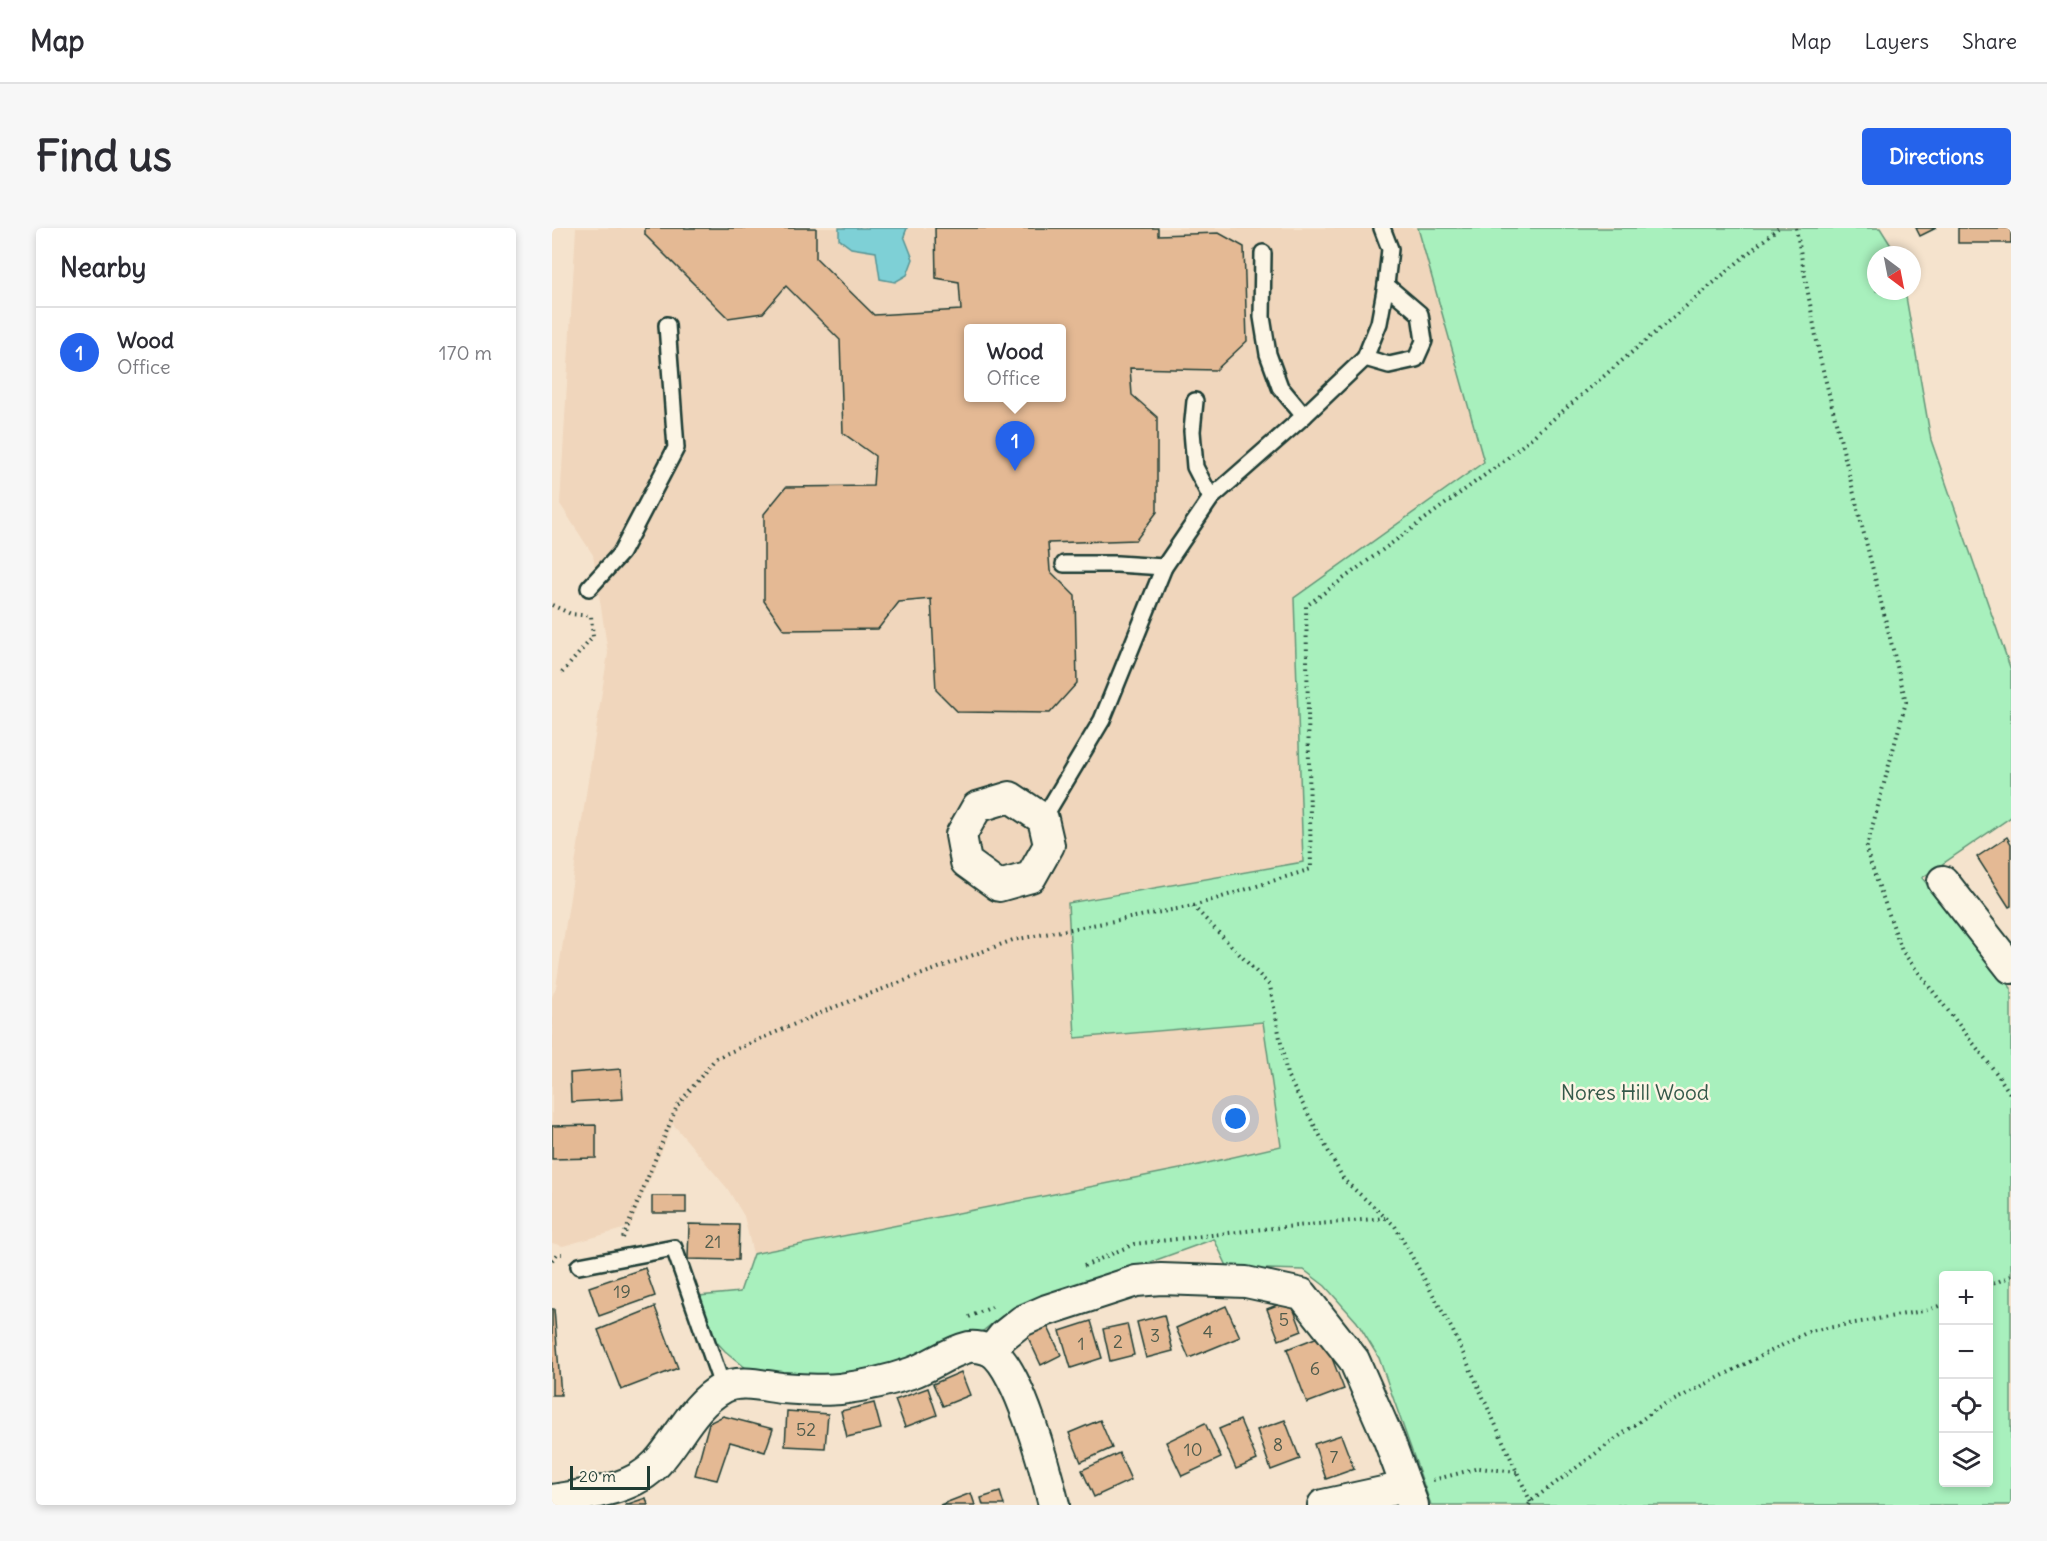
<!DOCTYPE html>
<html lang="en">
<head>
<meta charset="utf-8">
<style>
  body { margin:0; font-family:Delius,sans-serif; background:#f7f7f7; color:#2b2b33 }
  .controls { position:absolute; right:18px; bottom:18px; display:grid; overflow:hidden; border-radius:6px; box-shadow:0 3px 9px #0003 }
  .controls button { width:54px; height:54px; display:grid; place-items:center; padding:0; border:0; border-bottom:2px solid #e1e1e2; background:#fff; color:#2b2b33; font:30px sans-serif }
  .compass { position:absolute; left:1315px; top:18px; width:54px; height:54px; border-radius:50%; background:#fff; box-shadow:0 3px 9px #0003; rotate:148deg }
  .scale { position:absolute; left:18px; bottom:15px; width:80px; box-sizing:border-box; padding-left:6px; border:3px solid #1f3d34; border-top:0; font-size:16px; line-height:21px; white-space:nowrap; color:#1f3d34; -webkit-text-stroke:4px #fcf5e5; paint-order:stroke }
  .you { position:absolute; left:684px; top:891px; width:21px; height:21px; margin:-15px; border:4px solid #fff; border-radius:50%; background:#1a73e8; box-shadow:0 0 0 9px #1a73e833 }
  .badge { display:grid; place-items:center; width:39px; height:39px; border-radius:50%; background:#2563eb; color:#fff; font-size:20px; font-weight:700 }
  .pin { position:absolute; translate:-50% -50px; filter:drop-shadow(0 2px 3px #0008) }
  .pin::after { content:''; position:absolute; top:32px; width:21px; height:18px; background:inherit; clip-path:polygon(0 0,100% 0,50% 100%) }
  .popup { position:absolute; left:412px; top:96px; width:102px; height:78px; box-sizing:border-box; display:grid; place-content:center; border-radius:6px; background:#fff; filter:drop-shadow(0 2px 4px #0005); font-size:20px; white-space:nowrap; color:#7c7c81 }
  .popup b { font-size:22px; color:#2b2b33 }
  .popup::after { content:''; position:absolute; left:50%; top:100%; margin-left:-12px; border:12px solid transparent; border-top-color:#fff }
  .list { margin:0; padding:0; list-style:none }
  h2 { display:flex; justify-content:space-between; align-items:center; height:78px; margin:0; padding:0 24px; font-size:26px }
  h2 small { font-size:20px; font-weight:400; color:#7c7c81 }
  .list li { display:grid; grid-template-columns:39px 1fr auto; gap:18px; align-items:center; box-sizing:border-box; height:90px; padding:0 24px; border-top:2px solid #e1e1e2 }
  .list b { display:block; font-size:22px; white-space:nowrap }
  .list p { margin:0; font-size:20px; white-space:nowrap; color:#7c7c81 }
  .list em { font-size:20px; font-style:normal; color:#7c7c81 }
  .icon { flex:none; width:33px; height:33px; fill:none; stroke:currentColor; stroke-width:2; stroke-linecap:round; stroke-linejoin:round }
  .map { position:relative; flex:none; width:1459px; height:1277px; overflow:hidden; border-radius:6px }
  header { display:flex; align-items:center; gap:36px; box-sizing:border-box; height:84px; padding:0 30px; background:#fff; border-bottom:2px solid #e1e1e2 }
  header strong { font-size:28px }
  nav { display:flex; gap:33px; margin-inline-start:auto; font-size:21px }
  .intro { display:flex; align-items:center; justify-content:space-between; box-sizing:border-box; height:144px; padding:0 36px }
  h1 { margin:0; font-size:42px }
  .button { padding:15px 27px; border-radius:6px; background:#2563eb; color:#fff; font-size:21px; font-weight:700 }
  main { display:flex; gap:36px; padding:0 36px }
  aside { flex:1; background:#fff; border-radius:6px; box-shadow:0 3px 9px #0003 }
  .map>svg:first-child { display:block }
  .built { fill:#f0d6bc; fill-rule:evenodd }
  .green { fill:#a8f0bd; stroke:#649678; stroke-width:1.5; fill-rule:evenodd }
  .water { fill:#7ed0d6; stroke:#589595; stroke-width:1.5 }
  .building { fill:#e4b994; stroke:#1f3d34; stroke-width:1.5; fill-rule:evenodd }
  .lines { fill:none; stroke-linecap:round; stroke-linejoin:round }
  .service-casing { stroke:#1f3d34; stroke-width:20 }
  .minor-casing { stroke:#1f3d34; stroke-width:34 }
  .path { stroke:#1f3d34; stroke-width:4; stroke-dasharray:1.5 4.5; stroke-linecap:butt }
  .service { stroke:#fcf5e5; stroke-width:15 }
  .minor { stroke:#fcf5e5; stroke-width:30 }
  .labels { text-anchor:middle; stroke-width:5; stroke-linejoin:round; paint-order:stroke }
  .number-label { font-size:18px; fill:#505c4c }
  .park-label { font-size:21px; fill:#345849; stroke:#fcf5e5 }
</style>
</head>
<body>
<header>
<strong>Map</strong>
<nav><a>Map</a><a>Layers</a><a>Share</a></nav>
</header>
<div class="intro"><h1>Find us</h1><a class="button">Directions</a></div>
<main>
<aside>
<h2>Nearby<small></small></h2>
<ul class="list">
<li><span class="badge">1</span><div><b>Wood</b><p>Office</p></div><em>170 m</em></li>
</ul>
</aside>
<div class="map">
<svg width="1459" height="1277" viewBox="0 0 1459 1277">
  <rect width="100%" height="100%" fill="#f5e3cd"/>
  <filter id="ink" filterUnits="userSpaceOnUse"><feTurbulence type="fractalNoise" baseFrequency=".0167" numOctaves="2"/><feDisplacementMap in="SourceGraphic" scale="12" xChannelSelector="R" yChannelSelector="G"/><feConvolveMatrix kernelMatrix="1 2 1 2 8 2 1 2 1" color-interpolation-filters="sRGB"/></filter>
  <g filter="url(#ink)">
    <path class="built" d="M 24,0 L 866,0 L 932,235 L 742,370 L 751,634 L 516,675 L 523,809 L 711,794 L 729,918 L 638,939 L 201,1026 L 192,988 L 175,960 L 121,896 L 78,999 L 11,1018 L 0,1015 L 0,769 L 4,759 L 56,425 L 41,327 L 8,276 ZM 416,100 L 510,100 L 510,170 L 416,170 Z"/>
    <path class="green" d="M 866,0 L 1328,0 L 1345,27 L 1324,27 L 1324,63 L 1353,63 L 1379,212 L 1459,442 L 1459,589 L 1370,650 L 1459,760 L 1459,1277 L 879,1277 L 827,1130 L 805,1094 L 773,1058 L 752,1042 L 715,1041 L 696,1046 L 677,1042 L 662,1011 L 450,1088 L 417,1114 L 351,1141 L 211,1154 L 173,1123 L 148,1096 L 147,1068 L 188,1064 L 201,1026 L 638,939 L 729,918 L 711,794 L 523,810 L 516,675 L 751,634 L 742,370 L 932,234 ZM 1392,1048 L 1436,1048 L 1436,1254 L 1392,1254 Z"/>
    <path class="water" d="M 287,0 L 355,0 L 352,8 L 361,31 L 355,47 L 343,54 L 328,51 L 324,24 L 299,20 L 287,11 Z"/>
    <g class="building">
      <path d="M 93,0 L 264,0 L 264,30 L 322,87 L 409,82 L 407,54 L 384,50 L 383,0 L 606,0 L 606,7 L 667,5 L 692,19 L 695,113 L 664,142 L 578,140 L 580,167 L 605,189 L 605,284 L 584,312 L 496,315 L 498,343 L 523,368 L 525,455 L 498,485 L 406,484 L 384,462 L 379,371 L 347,374 L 326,401 L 232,402 L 212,373 L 212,286 L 234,259 L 321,258 L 323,228 L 291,205 L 288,112 L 234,58 L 211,85 L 176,90 L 93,7 ZM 416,100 L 510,100 L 510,170 L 416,170 Z"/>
      <path d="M 1364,0 L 1384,0 L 1368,8 Z"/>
      <rect x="1406" y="0" width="53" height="15"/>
      <path d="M 1455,609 L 1459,616 L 1459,678 L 1457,679 L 1425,629 Z"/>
      <path d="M 69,841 L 71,871 L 19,874 L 18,845 Z"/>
      <path d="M 44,897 L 44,930 L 0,931 L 0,898 Z"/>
      <rect x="100" y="968" width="34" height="17"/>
      <path d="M 137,996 L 187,997 L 186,1032 L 136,1031 Z"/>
      <path d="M 93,1040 L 103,1068 L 47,1088 L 37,1059 Z"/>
      <path d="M 738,1072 L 750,1103 L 727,1112 L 715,1081 Z"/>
      <path d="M 674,1078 L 688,1109 L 637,1130 L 624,1100 Z"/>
      <path d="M 103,1079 L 126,1140 L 69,1162 L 46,1102 Z"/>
      <path d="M 0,1081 L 2,1081 L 9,1167 L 0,1167 Z"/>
      <path d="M 612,1087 L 621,1123 L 594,1130 L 585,1094 Z"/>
      <path d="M 539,1093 L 550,1130 L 519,1140 L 508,1103 Z"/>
      <path d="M 575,1096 L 582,1127 L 558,1133 L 551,1101 Z"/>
      <path d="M 495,1097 L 509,1127 L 489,1137 L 475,1107 Z"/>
      <path d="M 771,1107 L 792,1161 L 755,1175 L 735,1121 Z"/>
      <path d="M 409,1144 L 418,1167 L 391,1178 L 381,1156 Z"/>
      <path d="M 376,1160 L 385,1187 L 353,1199 L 343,1172 Z"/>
      <path d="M 322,1175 L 329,1201 L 295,1209 L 289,1183 Z"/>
      <path d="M 235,1183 L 276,1186 L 273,1220 L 233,1218 Z"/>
      <path d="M 171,1188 L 221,1201 L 213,1224 L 178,1214 L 165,1252 L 143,1247 L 157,1195 Z"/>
      <path d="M 548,1192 L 560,1220 L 529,1234 L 517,1205 Z"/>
      <path d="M 688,1192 L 705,1232 L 684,1241 L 667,1201 Z"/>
      <path d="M 733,1192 L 748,1231 L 719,1242 L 705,1202 Z"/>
      <path d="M 653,1195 L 669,1230 L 630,1248 L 614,1214 Z"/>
      <path d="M 789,1207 L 802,1241 L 774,1251 L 762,1216 Z"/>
      <path d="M 567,1225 L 579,1252 L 542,1269 L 530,1242 Z"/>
      <path d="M 448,1264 L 452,1277 L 431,1277 L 429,1270 Z"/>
      <path d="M 419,1265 L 423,1277 L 388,1277 Z"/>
      <path d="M 94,1270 L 96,1277 L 73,1277 Z"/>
    </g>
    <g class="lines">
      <g class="service-casing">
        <g id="service">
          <path d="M 711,25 L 710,89 L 716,126 L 728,159 L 752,188"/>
          <path d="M 813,130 L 837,137 L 864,131 L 872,113 L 868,86 L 834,57"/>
          <path d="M 643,173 L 640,203 L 643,239 L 659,270"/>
          <path d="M 512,336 L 565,336 L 612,339"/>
          <path d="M 37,360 L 69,325 L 124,220 L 115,97"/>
          <path d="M 491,591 L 550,492 L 612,339 L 659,270 L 752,188 L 813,130 L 827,95 L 834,57 L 838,21 L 830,0"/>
          <path d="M 27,1038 L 122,1020 L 171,1160"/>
        </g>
      </g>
      <g class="minor-casing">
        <g id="minor">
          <path d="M 458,569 L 491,591 L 497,617 L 479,649 L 447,658 L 414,634 L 409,607 L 425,579 Z"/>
          <path d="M 1391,653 L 1459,740"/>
          <path d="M 439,1123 L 451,1108 L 470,1093 L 495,1082 L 584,1053 L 609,1051 L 694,1054 L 750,1066 L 802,1132 L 837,1212 L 861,1277"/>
          <path d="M 0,1272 C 35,1266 80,1263 105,1235 C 127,1211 141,1176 171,1160 C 187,1151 212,1158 229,1160 C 249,1161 269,1163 288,1161 C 312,1158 336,1153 359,1145 C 379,1138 396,1124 417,1119 C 423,1118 433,1120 439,1123 C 467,1140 494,1244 502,1277"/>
          <path d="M 771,1277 L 854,1259"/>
        </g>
      </g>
      <g class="path">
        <path d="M 1244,0 L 1268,130 L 1354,474 L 1314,622 L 1350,723 L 1445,846 L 1459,867"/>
        <path d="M 0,377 L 19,386 L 39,388 L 41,409 L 8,447"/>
        <path d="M 641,678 L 718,758 L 735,847 L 792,952 L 843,998 L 901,1103 L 980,1277"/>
        <path d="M 71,1010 L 125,878 L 164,830 L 280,780 L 461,712 L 641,678 L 759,641 L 754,378 L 952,233 L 1226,0"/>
        <path d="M 0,1032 L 5,1026 L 10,1026"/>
        <path d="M 532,1038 L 582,1016 L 711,1001 L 833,990"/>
        <path d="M 1436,1058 L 1459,1048"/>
        <path d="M 417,1089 L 440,1079"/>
        <path d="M 881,1252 L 927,1240 L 965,1244"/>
        <path d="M 977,1277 L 979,1273 L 1103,1182 L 1258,1103 L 1376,1082 L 1392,1076"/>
      </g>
      <use href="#service" class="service"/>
      <use href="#minor" class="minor"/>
    </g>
  </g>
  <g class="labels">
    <g class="number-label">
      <text x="161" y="1020">21</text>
      <text x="70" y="1070">19</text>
      <text x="732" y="1098">5</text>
      <text x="656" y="1110">4</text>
      <text x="603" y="1114">3</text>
      <text x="566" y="1120">2</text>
      <text x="529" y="1122">1</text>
      <text x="763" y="1147">6</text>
      <text x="254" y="1208">52</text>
      <text x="726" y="1223">8</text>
      <text x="641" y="1228">10</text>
      <text x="782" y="1235">7</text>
    </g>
    <g class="park-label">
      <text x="1083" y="872">Nores Hill Wood</text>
    </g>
  </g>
</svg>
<div class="controls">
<button>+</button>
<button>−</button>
<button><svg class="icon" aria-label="locate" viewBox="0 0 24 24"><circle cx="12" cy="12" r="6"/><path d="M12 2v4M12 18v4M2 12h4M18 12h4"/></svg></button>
<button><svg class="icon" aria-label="layers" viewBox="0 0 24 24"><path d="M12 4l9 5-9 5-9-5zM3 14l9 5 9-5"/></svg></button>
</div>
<svg class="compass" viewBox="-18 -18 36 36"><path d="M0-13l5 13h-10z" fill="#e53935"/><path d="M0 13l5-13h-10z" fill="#7c7c81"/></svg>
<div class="scale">20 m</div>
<div class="you"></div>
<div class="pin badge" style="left:463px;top:243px">1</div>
<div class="popup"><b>Wood</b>Office</div>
</div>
</main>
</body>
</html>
